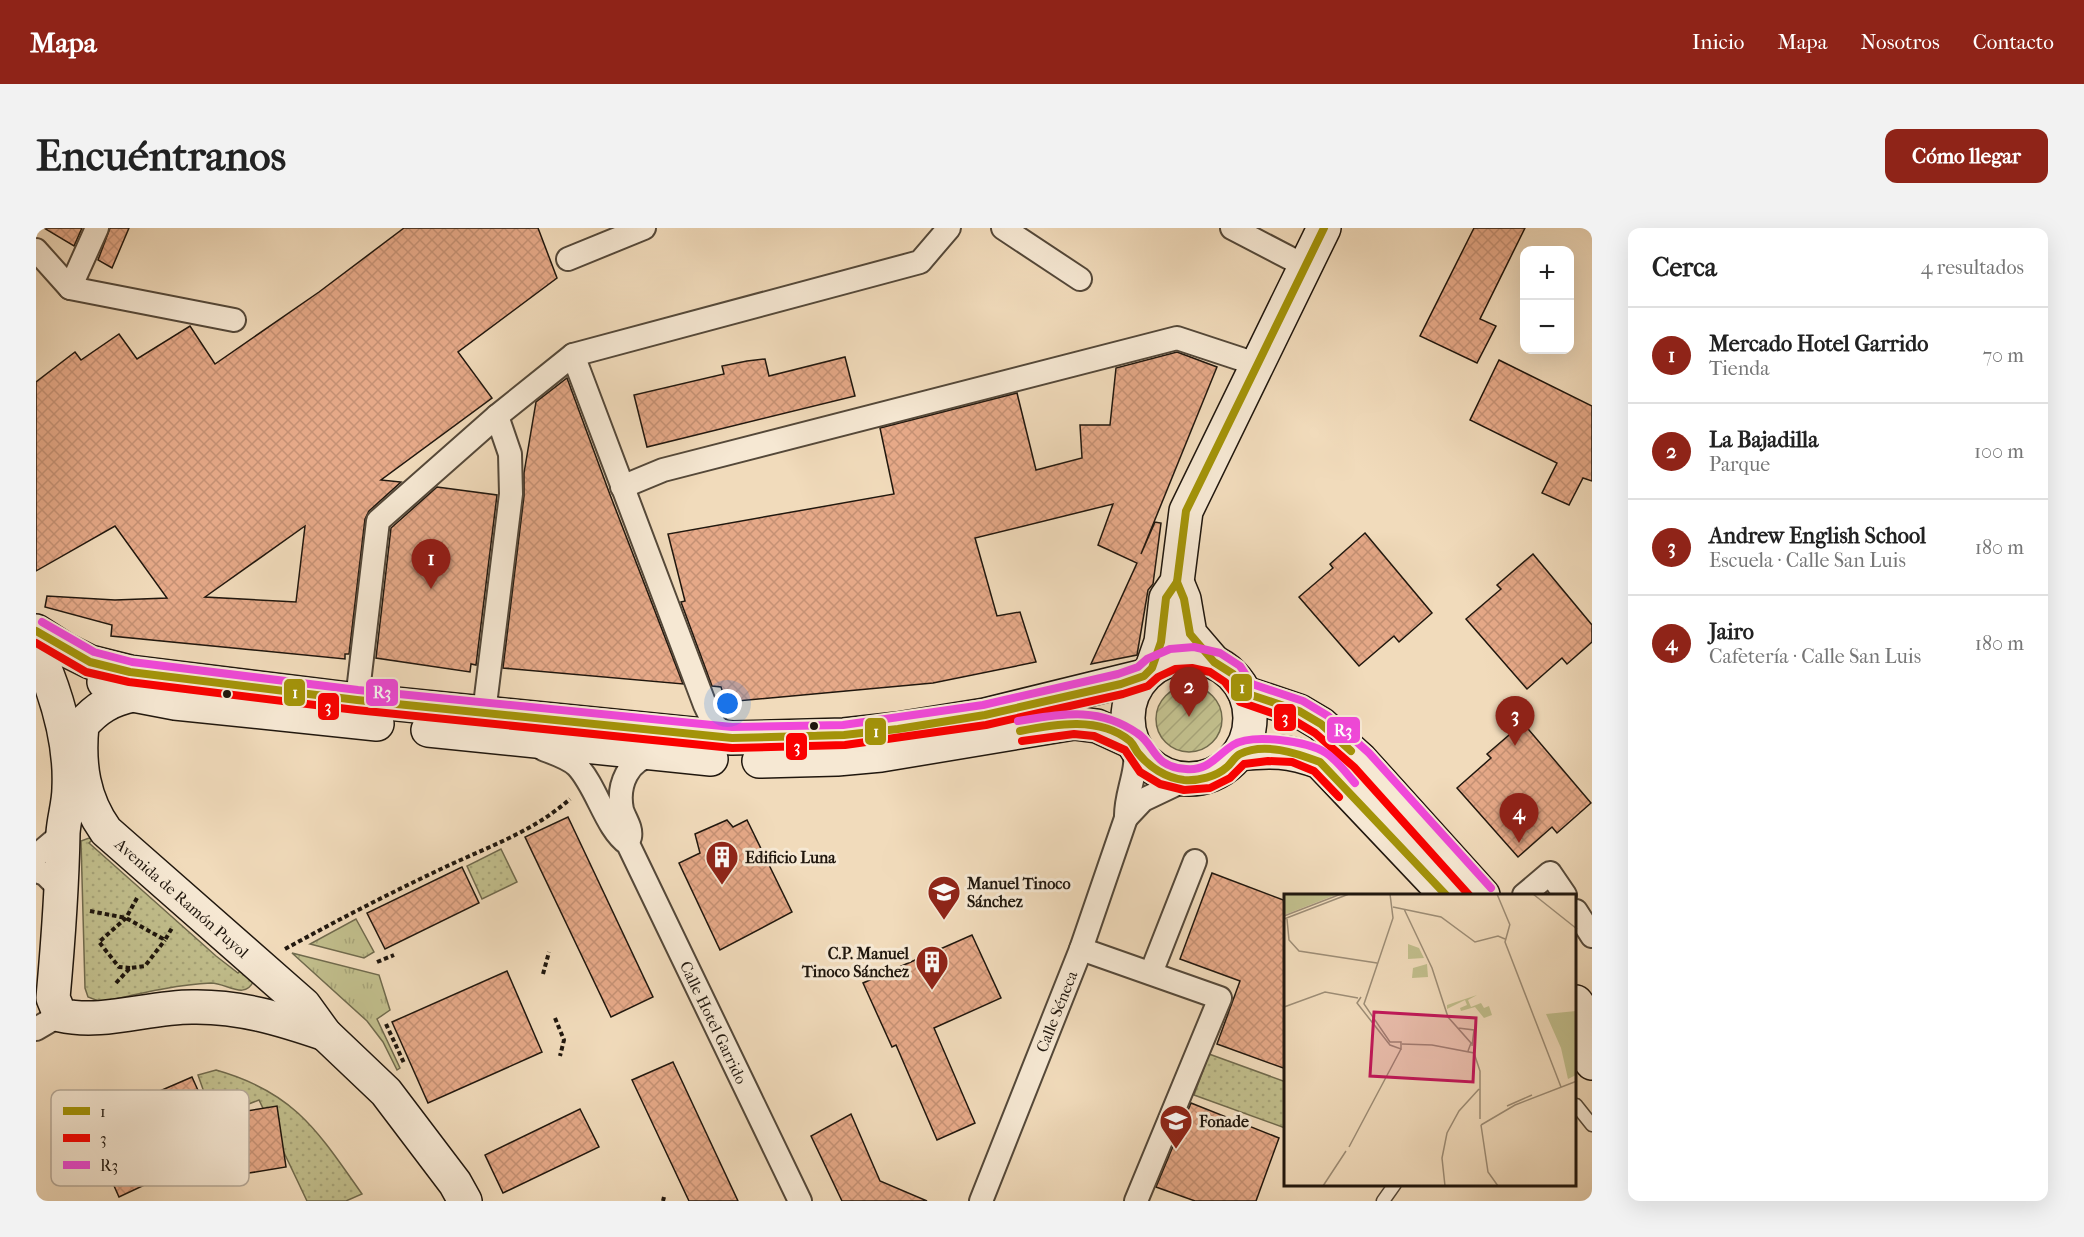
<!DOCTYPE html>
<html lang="es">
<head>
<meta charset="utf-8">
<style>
  body { margin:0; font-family:"IM FELL French Canon",serif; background:#f2f2f2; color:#222 }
  .controls { position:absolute; right:18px; top:18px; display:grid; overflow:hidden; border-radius:12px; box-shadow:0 6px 24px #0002 }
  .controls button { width:54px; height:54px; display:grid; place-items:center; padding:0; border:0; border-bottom:2px solid #e0e0e0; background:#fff; color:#222; font:30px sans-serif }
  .you { position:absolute; left:692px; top:476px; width:21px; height:21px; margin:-15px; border:4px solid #fff; border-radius:50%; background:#1a73e8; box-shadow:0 0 0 9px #1a73e833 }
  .badge { display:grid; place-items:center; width:39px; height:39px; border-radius:50%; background:#8f2418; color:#fff; font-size:20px; font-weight:700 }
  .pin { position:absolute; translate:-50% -50px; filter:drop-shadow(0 2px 3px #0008) }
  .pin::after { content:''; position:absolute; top:32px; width:21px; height:18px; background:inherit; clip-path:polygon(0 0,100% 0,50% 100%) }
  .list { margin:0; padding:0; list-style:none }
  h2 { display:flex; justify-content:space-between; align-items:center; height:78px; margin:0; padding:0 24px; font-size:26px }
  h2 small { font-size:20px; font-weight:400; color:#767676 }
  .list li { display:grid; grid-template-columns:39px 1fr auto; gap:18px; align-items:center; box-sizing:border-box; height:96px; padding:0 24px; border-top:2px solid #e0e0e0 }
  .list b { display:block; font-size:22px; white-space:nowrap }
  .list p { margin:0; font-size:20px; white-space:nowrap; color:#767676 }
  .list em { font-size:20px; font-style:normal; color:#767676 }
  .map { position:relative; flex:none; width:1556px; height:973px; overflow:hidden; border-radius:12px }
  header { display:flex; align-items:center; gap:36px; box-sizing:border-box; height:84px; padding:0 30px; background:#8f2418; color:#fff }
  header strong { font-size:28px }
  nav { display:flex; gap:33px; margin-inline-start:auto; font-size:21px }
  .intro { display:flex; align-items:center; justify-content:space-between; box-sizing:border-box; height:144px; padding:0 36px }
  h1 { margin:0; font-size:42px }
  .button { padding:15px 27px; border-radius:12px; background:#8f2418; color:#fff; font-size:21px; font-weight:700 }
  main { display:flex; gap:36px; padding:0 36px }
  aside { flex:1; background:#fff; border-radius:12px; box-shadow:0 6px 24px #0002 }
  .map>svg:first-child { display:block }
  .grass { fill:url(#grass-tufts); stroke:#706a4d; stroke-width:1.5 }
  .park { fill:url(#park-dots); stroke:#706a4d; stroke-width:1.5 }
  .garden { fill:url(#garden-furrows); stroke:#706a4d; stroke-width:1.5 }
  .building { fill:url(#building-cross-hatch); stroke:#20170e; stroke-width:1.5; fill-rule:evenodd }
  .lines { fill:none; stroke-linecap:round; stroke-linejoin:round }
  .lane-casing { stroke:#544839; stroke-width:15 }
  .street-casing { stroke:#544839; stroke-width:26 }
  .secondary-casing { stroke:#20170e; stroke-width:36 }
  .path { stroke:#20170e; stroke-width:4; stroke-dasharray:4.5 3; stroke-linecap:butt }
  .lane { stroke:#f6e8d3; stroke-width:12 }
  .street { stroke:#f6e8d3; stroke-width:22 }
  .secondary { stroke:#f6e8d3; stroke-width:33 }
  .bus-1-casing { stroke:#f6e8d3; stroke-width:12 }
  .bus-2-casing { stroke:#f6e8d3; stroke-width:12 }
  .bus-3-casing { stroke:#f6e8d3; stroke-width:12 }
  .bus-1 { stroke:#a39309; stroke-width:8 }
  .bus-2 { stroke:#fa0000; stroke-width:8 }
  .bus-3 { stroke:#f048d9; stroke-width:8 }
  .bus-dot { fill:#20170e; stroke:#f6e8d3; stroke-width:2 }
  .labels { text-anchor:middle; stroke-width:6; stroke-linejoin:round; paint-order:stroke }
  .poi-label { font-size:16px; font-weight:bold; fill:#20170e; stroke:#f6e8d3; text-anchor:start }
  .street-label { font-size:16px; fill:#20170e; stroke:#f6e8d3 }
  .inset-road { fill:none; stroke:#9d8d76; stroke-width:1.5 }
  .view { fill:#c2185b; fill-opacity:0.15; stroke:#c2185b; stroke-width:3 }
  .inset-edge { fill:none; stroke:#20170e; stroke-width:3 }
  .key { fill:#f6e8d3; stroke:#b6a998; stroke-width:1.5 }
  .key-label { font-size:16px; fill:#20170e }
  .line-badge { stroke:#f6e8d3; stroke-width:2 }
  .badge-label { font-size:16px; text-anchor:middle; font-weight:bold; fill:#fff }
</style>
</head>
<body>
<header>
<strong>Mapa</strong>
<nav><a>Inicio</a><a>Mapa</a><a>Nosotros</a><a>Contacto</a></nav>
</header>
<div class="intro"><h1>Encuéntranos</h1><a class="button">Cómo llegar</a></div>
<main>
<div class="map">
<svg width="1556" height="973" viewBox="0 0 1556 973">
  <defs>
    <pattern id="grass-tufts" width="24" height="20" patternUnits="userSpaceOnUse" patternTransform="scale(1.5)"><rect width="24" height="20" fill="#c1be8c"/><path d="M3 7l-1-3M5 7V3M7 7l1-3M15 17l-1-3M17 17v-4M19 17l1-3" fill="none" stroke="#a6a378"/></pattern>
    <pattern id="park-dots" width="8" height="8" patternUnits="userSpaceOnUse" patternTransform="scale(1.5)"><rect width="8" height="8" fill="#c1be8c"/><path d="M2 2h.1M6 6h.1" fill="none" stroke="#a6a378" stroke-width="1.8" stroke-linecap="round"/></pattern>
    <pattern id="garden-furrows" width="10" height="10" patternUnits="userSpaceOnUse" patternTransform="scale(1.5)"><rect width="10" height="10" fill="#c1be8c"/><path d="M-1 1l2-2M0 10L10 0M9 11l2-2" fill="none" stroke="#a6a378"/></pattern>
    <pattern id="building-cross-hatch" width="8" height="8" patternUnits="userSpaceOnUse" patternTransform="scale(1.5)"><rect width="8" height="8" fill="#e6a988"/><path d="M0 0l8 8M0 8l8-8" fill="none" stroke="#c59174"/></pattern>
  </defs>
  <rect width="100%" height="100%" fill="#f1dbbb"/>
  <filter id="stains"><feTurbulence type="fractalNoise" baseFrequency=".00333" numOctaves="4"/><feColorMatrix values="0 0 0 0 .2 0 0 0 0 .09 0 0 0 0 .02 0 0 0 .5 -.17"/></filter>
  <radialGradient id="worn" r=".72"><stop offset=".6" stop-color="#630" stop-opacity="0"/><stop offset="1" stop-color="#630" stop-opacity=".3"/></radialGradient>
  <g class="grass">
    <path d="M 320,691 L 338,724 L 328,730 L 274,716 Z"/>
    <path d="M 256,725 L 343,747 L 354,782 L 341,791 L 364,840 L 361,842 L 347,814 L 331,793 Z"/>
  </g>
  <g class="park">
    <path d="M 53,610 L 56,612 L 53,615 L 180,728 L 202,745 L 206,741 L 218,752 C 209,773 191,755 175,755 C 137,757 102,766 65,774 L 52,769 L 49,760 L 45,613 Z"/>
    <path d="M 465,621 L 481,654 L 446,671 L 431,638 Z"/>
    <path d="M 1173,826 L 1250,854 L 1249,900 L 1158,867 Z"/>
    <path d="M 180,842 C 258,864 281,902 326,966 L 310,973 L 271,973 L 223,872 L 177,890 L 162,847 Z"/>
  </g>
  <circle class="garden" cx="1153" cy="491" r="33"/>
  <g class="building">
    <path d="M 8,0 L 46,0 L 38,18 Z"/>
    <path d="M 74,0 L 93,0 L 76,40 L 62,32 Z"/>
    <path d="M 368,0 L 502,0 L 521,50 L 422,124 L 456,170 L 345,252 L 365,254 L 333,283 L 329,291 L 313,426 L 309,426 L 309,431 L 75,408 L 76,397 L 9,379 L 11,368 L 79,372 L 131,370 L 79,298 L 0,343 L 0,154 L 39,124 L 45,132 L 83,106 L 101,131 L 154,98 L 179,136 L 283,64 ZM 269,298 L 260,374 L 169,369 Z"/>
    <path d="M 1438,0 L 1489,0 L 1444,91 L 1460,98 L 1441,135 L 1384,108 Z"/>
    <path d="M 1141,124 L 1181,139 L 1105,326 L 1119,294 L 1125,295 L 1117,356 L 1112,362 L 1101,427 L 1055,436 L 1101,335 L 1062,317 L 1077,276 L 939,310 L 961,388 L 984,384 L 1000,434 L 897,455 L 690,474 L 685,459 L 676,458 L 645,374 L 649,373 L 632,306 L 858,266 L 844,200 L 981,165 L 1000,242 L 1046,230 L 1044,197 L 1074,197 L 1080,140 Z"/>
    <path d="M 809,129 L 819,168 L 611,219 L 598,167 L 688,146 L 686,138 L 711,133 L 729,131 L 733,148 Z"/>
    <path d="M 1463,132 L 1556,178 L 1556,253 L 1547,250 L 1533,277 L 1506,265 L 1521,235 L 1434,192 Z"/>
    <path d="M 531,150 L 573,264 L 647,456 L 467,440 L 488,268 L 488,245 L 500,174 Z"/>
    <path d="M 401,259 L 461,267 L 440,437 L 435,436 L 434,444 L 340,430 L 355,300 Z"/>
    <path d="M 1329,305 L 1396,385 L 1363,414 L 1358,408 L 1323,438 L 1263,369 L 1297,340 L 1294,336 Z"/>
    <path d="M 1497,326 L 1556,397 L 1556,414 L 1531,436 L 1526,430 L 1491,461 L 1430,391 L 1465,361 L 1461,357 Z"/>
    <path d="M 1487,495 L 1555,575 L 1521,605 L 1516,599 L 1482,629 L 1421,560 L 1455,530 L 1451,526 Z"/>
    <path d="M 532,589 L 617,769 L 575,789 L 489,609 Z"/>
    <path d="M 691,592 L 697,599 L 711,592 L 756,684 L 684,722 L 643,635 L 664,625 L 659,606 Z"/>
    <path d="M 426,639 L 443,675 L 349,721 L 331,685 Z"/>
    <path d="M 1176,645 L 1250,673 L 1250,841 L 1181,816 L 1204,753 L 1144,731 Z"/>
    <path d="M 936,707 L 965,770 L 898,800 L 939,895 L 901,912 L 860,817 L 856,819 L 827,755 Z"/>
    <path d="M 471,743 L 506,824 L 392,875 L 356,794 Z"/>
    <path d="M 637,834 L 702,973 L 653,973 L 596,852 Z"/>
    <path d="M 156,849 L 174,889 L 241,878 L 250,939 L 207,946 L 202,913 L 83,969 L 50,895 Z"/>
    <path d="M 1155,875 L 1243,910 L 1220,973 L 1159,973 L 1120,959 Z"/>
    <path d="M 544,881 L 563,919 L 467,965 L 449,927 Z"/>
    <path d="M 815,886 L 844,953 L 891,973 L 806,973 L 775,908 Z"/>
  </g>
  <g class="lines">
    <g class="lane-casing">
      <g id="lane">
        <path d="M 1540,877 L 1556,897"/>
        <path d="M 1347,973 L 1359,956"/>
      </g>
    </g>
    <g class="street-casing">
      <g id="street">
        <path d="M 967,0 L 1044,51"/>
        <path d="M 1196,0 L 1269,38"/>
        <path d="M 0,22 L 34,60 L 198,92"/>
        <path d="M 532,31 L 608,0"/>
        <path d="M 34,60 L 61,0"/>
        <path d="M 537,127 L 669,477 L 679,498 L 696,510"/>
        <path d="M 586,259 L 627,242 L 1141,110 L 1223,137"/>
        <path d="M 321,472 L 342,293 L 461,188 L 537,127 L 884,34 L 913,0"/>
        <path d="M 448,485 L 475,266 L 474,226 L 461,188"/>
        <path id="s1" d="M 507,521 C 517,525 533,530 541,538 C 561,559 570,601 592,616 L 764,973"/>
        <path d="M 1090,590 L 1107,572 L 1149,552"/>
        <path d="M 594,609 C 596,600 589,591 586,582 C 581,557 592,531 618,527"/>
        <path d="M 0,628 L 27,605"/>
        <path d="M 0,643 L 9,646 L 26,663"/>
        <path d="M 1488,667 L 1514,645 L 1529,667"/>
        <path d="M 1540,683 L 1556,708"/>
        <path d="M 1045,721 L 1184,770 L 1100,973"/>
        <path d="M 1115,745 L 1159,633"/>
        <path d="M 0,801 L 24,787"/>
        <path id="s2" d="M 945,973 L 1045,721 L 1090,590 C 1089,566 1102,546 1099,521"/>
      </g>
    </g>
    <g class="secondary-casing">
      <g id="secondary">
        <path d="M 1141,354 L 1148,371 L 1154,406 L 1178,434"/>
        <path d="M 0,403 L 28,421 L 54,434 L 94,444 L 321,472 L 696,510 L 808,507 L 862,501 L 949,487 L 1108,448"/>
        <circle cx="1153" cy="490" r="61"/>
        <path d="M 5,431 C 21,469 35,517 33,560 C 33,575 28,590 27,605 C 26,660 22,715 17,770 L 24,787 C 67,797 112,779 156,779 C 203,778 245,791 289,806"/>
        <path d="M 1116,440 L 1125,414 L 1130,370 L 1141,354 L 1150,283 L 1288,0"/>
        <path d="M 68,454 L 83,458 L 97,467 L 139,475 L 341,496"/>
        <path d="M 1209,465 L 1263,483 L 1285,496 L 1325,532 L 1447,667"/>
        <path id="s3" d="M 97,467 C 74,472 61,480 46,497 C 42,536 47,571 70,603 L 268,777 L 289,806 L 350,864 L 419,955 L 429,973"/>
        <path d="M 392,502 L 675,531"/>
        <path d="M 1203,526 C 1236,522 1253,523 1284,534 L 1410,667"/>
        <path d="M 723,533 L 801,531 L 845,527 L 1038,495 L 1061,498 L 1096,514"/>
        <path d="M 1540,774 L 1556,796"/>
        <path d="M 1540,815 L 1556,835"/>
      </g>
    </g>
    <g class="path">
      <path d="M 54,683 L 90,690 L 129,712 L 136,700"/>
      <path d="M 249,721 C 300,693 352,666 405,641 C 449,620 497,604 534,571"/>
      <path d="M 341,734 L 358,727"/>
      <path d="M 94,740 L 83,739 L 63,714 L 90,690 L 101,670"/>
      <path d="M 507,746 L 513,724"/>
      <path d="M 80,755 L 94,740 L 109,738 L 129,712"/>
      <path d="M 519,790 L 528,812 L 524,828"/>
      <path d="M 350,796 L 368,835"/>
      <path d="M 627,973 L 628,969"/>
    </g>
    <use href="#lane" class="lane"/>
    <use href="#street" class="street"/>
    <use href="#secondary" class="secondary"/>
    <g class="bus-1-casing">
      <g id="bus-1">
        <path d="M 1141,354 L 1148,371 L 1154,406 L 1178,434 L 1197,446 L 1209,465 L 1263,483 L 1285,496 L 1315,523"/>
        <path d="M 0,403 L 54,434 L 94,444 L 321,472 L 696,510 L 808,507 L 862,501 L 949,487 L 1085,456 L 1108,448 L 1116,440 L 1125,414 L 1130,370 L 1141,354 L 1150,283 L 1288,0"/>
        <path d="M 984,503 C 1019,496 1064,488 1094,513 C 1098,517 1099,521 1102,525 C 1113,539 1130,550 1148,552 C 1162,553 1180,549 1191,539 C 1196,535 1198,529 1204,526 C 1228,514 1260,525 1284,534 L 1410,667"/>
      </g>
    </g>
    <g class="bus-2-casing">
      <g id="bus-2">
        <path d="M 0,415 L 50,444 L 93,454 L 320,482 L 696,520 L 809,517 L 950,497 L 1087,466 L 1112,458 L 1122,449 L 1139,441 L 1156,440 L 1174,444 L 1189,454 L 1204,474 L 1259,493 L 1279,505 L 1318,539 L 1433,667"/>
        <path d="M 986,513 L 1038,506 L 1058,508 L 1089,522 L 1104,544 L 1124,556 L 1148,562 L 1174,560 L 1194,550 L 1208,536 L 1232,533 L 1256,534 L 1278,543 L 1303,569"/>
      </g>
    </g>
    <g class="bus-3-casing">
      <g id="bus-3">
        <path d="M 6,394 L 58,424 L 96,434 L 322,462 L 696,499 L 807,497 L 947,477 L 1082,446 L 1102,439 L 1111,431 L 1134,421 L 1158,419 L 1184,425 L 1204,438 L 1216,456 L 1267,473 L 1292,488 L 1333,525 L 1455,660"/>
        <path d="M 982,493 C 1026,486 1062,478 1101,505 C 1120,517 1116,539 1150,541 C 1173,543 1180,528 1197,517 C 1216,505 1272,513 1290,525 C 1301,532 1310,545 1319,555"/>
      </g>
    </g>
    <use href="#bus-1" class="bus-1"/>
    <use href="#bus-2" class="bus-2"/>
    <use href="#bus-3" class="bus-3"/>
  </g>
  <defs>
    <g id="building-pin" transform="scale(1.725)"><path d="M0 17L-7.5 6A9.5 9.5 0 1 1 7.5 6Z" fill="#8f2418" stroke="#f6e8d3"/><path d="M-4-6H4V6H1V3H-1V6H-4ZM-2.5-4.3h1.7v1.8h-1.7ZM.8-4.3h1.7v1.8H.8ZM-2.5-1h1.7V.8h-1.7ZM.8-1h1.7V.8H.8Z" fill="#fff"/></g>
    <g id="school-pin" transform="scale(1.725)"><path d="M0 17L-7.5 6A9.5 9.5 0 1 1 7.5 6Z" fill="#8f2418" stroke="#f6e8d3"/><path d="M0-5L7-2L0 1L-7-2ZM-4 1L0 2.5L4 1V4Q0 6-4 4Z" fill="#fff"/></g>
  </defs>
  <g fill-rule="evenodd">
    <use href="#building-pin" x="686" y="629"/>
    <use href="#school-pin" x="908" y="664"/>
    <use href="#building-pin" x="896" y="734"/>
    <use href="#school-pin" x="1140" y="893"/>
  </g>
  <g class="bus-dot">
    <circle cx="191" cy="466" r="5"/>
    <circle cx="778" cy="498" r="5"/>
  </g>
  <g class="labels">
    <g class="poi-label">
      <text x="709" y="635">Edificio Luna</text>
      <text x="931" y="661">Manuel Tinoco<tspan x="931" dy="18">Sánchez</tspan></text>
      <text x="873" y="731" text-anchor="end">C.P. Manuel<tspan x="873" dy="18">Tinoco Sánchez</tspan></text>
      <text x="1163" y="899">Fonade</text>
    </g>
    <g class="street-label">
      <text dy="6" stroke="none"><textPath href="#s3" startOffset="273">Avenida de Ramón Puyol</textPath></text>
      <text dy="6" stroke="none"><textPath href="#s2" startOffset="204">Calle Séneca</textPath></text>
      <text dy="6" stroke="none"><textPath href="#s1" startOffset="330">Calle Hotel Garrido</textPath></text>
    </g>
  </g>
  <g transform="translate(1248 666)">
    <rect width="292" height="292" fill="#f1dbbb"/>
    <path d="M 0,0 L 54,0 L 0,21 Z" fill="#c1be8c"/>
    <path d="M 124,50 L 135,54 L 140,64 L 124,65 ZM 143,70 L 144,83 L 128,84 L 129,74 ZM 193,101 L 184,106 L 187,113 L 197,109 L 200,114 L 205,112 L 208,121 L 200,124 L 191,113 L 177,117 L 176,114 L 183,111 L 181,106 L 163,115 L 163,111 ZM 292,117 L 292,181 L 284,185 L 277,154 L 262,120 Z" fill="#c1be8c"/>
    <path d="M 0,0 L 22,0 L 16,9 L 7,11 L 0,9 Z" fill="#c1be8c"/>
    <path class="inset-road" d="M 213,0 L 226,31M 249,0 L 293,35M 109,13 L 157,23 L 191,48 L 214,42 L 221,45M 120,15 L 148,74 L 164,123 L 187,149 L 184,157M 0,22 L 57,0M 0,25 L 65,0M 3,25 L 5,46 L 15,57 L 93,69M 226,30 L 221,48 L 277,193M 77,103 L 73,109 L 106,151 L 117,155 L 117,148 L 106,148 L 80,110 L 109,24 L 106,0M 0,113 L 41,98 L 74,104M 174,134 L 190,136 L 188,152M 118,150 L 148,151 L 190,159 L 196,177 L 196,225M 223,212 L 248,201M 197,231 L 231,211 L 293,187M 197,231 L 204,278 L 214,292M 65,253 L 117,155M 39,292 L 62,257M 161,292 L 158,264 L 163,239 L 175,217 L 195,195"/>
    <path class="view" d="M 90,118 L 192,124 L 189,188 L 86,182 Z"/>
    <rect width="292" height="292" class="inset-edge"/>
  </g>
  <rect x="15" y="862" width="198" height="96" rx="9" class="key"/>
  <rect x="27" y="879" width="27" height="8" fill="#a39309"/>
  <rect x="27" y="906" width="27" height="8" fill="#fa0000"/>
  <rect x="27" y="933" width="27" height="8" fill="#f048d9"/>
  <g class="key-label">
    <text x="64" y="889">1</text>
    <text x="64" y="916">3</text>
    <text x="64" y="943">R3</text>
  </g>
  <g class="line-badge">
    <rect x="1194" y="445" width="23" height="29" rx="6" fill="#a39309"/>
    <rect x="247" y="450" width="23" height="29" rx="6" fill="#a39309"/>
    <rect x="329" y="450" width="34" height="29" rx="6" fill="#f048d9"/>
    <rect x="281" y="464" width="23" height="29" rx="6" fill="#fa0000"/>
    <rect x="1237" y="475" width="24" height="29" rx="6" fill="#fa0000"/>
    <rect x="1290" y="488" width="35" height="28" rx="6" fill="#f048d9"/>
    <rect x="828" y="489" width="23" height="29" rx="6" fill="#a39309"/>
    <rect x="749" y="504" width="23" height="29" rx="6" fill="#fa0000"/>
  </g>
  <g class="badge-label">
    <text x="1206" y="465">1</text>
    <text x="259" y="470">1</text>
    <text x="346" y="470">R3</text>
    <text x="292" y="484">3</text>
    <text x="1249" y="495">3</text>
    <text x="1307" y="508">R3</text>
    <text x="840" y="509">1</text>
    <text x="761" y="524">3</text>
  </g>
  <rect width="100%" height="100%" filter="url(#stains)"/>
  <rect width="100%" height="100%" fill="url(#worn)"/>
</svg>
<div class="controls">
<button>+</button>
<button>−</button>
</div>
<div class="you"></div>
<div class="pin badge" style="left:395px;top:361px">1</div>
<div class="pin badge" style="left:1153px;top:489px">2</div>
<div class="pin badge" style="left:1479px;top:518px">3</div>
<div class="pin badge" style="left:1483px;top:615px">4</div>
</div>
<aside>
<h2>Cerca<small>4 resultados</small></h2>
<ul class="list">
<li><span class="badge">1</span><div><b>Mercado Hotel Garrido</b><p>Tienda</p></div><em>70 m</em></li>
<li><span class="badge">2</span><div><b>La Bajadilla</b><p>Parque</p></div><em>100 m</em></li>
<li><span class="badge">3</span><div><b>Andrew English School</b><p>Escuela · Calle San Luis</p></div><em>180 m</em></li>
<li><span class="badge">4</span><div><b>Jairo</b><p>Cafetería · Calle San Luis</p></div><em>180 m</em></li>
</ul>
</aside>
</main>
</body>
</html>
